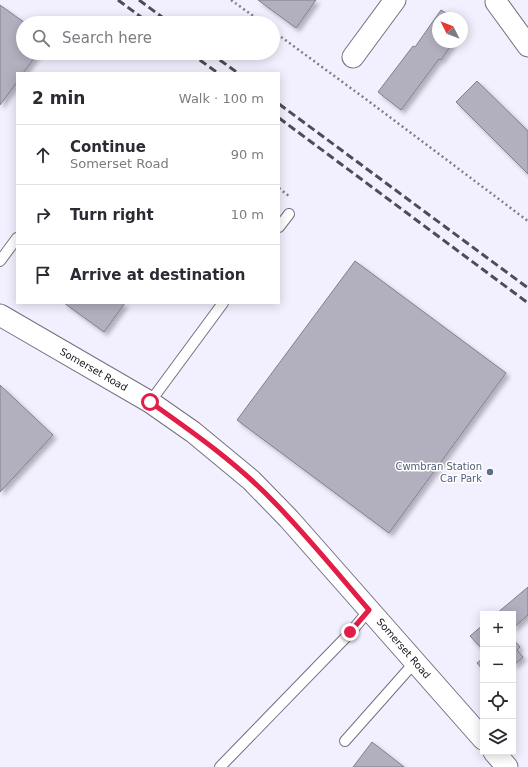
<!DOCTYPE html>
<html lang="en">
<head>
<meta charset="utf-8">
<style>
  body { margin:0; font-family:"DejaVu Sans",sans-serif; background:#f7f7f7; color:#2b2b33 }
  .controls { position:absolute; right:12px; bottom:12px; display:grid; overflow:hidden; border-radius:0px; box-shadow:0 2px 10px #0003 }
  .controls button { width:36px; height:36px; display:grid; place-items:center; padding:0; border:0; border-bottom:1px solid #e1e1e2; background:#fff; color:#2b2b33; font:20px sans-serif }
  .compass { position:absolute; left:432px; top:12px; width:36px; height:36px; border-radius:50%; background:#fff; box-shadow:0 2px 10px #0003; rotate:312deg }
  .stop { position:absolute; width:12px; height:12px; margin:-9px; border:3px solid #e11d48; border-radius:50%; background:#fff }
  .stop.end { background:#e11d48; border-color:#fff; box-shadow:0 1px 4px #0008 }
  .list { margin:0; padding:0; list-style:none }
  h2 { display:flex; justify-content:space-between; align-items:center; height:52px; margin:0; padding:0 16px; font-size:17px }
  h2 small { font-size:13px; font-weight:400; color:#7c7c81 }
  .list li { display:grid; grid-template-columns:26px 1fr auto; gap:12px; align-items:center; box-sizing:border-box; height:60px; padding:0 16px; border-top:1px solid #e1e1e2 }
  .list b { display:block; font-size:15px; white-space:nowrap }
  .list p { margin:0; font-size:13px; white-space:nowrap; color:#7c7c81 }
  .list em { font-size:13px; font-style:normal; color:#7c7c81 }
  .icon { flex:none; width:22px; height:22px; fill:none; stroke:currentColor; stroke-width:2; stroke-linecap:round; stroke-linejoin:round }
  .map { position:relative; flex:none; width:528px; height:767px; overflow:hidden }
  .search { position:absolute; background:#fff; box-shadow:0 2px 10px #0003; left:16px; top:16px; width:264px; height:44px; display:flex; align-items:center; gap:10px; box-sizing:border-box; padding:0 14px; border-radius:22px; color:#7c7c81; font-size:15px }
  .panel { position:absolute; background:#fff; box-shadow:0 2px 10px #0003; left:16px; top:72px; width:264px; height:232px; border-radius:0px }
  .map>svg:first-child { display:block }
  .building { fill:#b2afbf; stroke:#817f8e; filter:url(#shadow) }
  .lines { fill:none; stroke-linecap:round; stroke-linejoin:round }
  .service-casing { stroke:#737180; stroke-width:12 }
  .minor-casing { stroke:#737180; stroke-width:23 }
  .path { stroke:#7f7e88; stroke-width:2.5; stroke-dasharray:2 3; stroke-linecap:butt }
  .service { stroke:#fff; stroke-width:10 }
  .minor { stroke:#fff; stroke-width:21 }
  .rail { stroke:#4e4c54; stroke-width:3; stroke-dasharray:8 4; stroke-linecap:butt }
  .route { stroke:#e11d48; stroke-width:5 }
  .service-dot { fill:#5c6f8a; stroke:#fff; stroke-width:1.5 }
  .labels { text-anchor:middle; stroke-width:3; stroke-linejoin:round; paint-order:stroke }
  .street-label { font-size:10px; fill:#141319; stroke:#fff }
  .service-label { font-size:10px; fill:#4e5e75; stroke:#fff; text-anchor:end }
</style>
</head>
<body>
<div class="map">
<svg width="528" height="767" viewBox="0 0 528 767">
  <defs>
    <filter id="shadow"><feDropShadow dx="3.5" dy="3.5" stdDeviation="2" flood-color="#0004"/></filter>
  </defs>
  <rect width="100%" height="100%" fill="#f2f0fe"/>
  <g class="building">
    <path d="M 258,0 L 316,0 L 296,28 Z"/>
    <path d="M 0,5 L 25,23 L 23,23 L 23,53 L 38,53 L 23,73 L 17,73 L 17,82 L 0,105 Z"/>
    <path d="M 441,10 L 454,18 L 438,18 L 438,42 L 453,42 L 441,60 L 439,59 L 401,110 L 378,92 L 413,46 L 415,47 Z"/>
    <path d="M 477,81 L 528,131 L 528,174 L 456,102 Z"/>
    <path d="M 355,261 L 506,373 L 389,533 L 237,420 Z"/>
    <path d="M 64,303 L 125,303 L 104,332 Z"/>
    <path d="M 0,385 L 53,435 L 0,492 Z"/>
    <path d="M 528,587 L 528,615 L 513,628 L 513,614 L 496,614 Z"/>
    <path d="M 483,625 L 483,650 L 470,636 Z"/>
    <path d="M 513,639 L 520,647 L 517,650 L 523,657 L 513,666 Z"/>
    <path d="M 483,658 L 483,670 L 477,663 Z"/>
    <path d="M 372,742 L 404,767 L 353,767 Z"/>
  </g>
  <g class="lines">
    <g class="service-casing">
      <g id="service">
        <path d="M 279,227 L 289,214"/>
        <path d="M 0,261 L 17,238"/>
        <path d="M 150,402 L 223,303"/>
        <path d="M 345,741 L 415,662"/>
        <path d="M 220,767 L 351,632 L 369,610"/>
      </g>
    </g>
    <g class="minor-casing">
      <g id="minor">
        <path d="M 496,2 L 528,46"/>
        <path d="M 353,57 L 395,0"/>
        <path d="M 0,315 L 150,402 L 193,432 L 251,480 L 289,519 L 483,739"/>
        <path d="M 494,752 L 507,767"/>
      </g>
    </g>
    <g class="path">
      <path d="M 231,0 L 263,23"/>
      <path d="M 273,31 L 367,100 L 528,221"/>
      <path d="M 279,188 L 290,197"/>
    </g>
    <use href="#service" class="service"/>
    <use href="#minor" class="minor"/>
    <g class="rail">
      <path d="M 118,0 L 149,23"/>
      <path d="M 139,0 L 170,23"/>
      <path d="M 190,53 L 218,73"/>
      <path d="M 210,53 L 238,73"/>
      <path d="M 279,104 L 528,288"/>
      <path d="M 279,118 L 528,303"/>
    </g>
  </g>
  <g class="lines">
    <path class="route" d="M 150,402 C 194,433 238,464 275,503 C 308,537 338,574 369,610 L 350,632"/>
  </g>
  <circle class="service-dot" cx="490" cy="472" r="4"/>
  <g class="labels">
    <g class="street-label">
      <text transform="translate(94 369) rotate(30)" y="4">Somerset Road</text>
      <text transform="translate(404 648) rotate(49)" y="4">Somerset Road</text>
    </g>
    <g class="service-label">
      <text x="482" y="470">Cwmbran Station<tspan x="482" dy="12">Car Park</tspan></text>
    </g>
  </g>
</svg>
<div class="controls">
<button>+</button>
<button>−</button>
<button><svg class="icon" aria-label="locate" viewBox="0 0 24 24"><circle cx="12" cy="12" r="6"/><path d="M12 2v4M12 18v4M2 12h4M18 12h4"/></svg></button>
<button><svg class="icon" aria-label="layers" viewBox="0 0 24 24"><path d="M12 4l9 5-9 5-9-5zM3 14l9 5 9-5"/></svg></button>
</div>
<svg class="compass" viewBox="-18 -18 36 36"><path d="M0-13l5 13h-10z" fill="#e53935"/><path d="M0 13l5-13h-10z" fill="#7c7c81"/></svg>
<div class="stop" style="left:150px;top:402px"></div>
<div class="stop end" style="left:350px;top:632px"></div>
<div class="search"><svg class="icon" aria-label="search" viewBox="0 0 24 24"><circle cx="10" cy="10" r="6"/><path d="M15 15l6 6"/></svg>Search here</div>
<section class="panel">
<h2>2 min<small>Walk · 100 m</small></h2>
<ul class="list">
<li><svg class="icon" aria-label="ahead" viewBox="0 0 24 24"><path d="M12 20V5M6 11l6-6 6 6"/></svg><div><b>Continue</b><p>Somerset Road</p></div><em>90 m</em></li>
<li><svg class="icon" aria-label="right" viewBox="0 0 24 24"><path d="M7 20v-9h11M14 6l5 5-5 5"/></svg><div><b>Turn right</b></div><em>10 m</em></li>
<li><svg class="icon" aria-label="arrive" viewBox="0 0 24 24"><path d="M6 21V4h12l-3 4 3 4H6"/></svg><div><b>Arrive at destination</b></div></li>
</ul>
</section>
</div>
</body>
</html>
